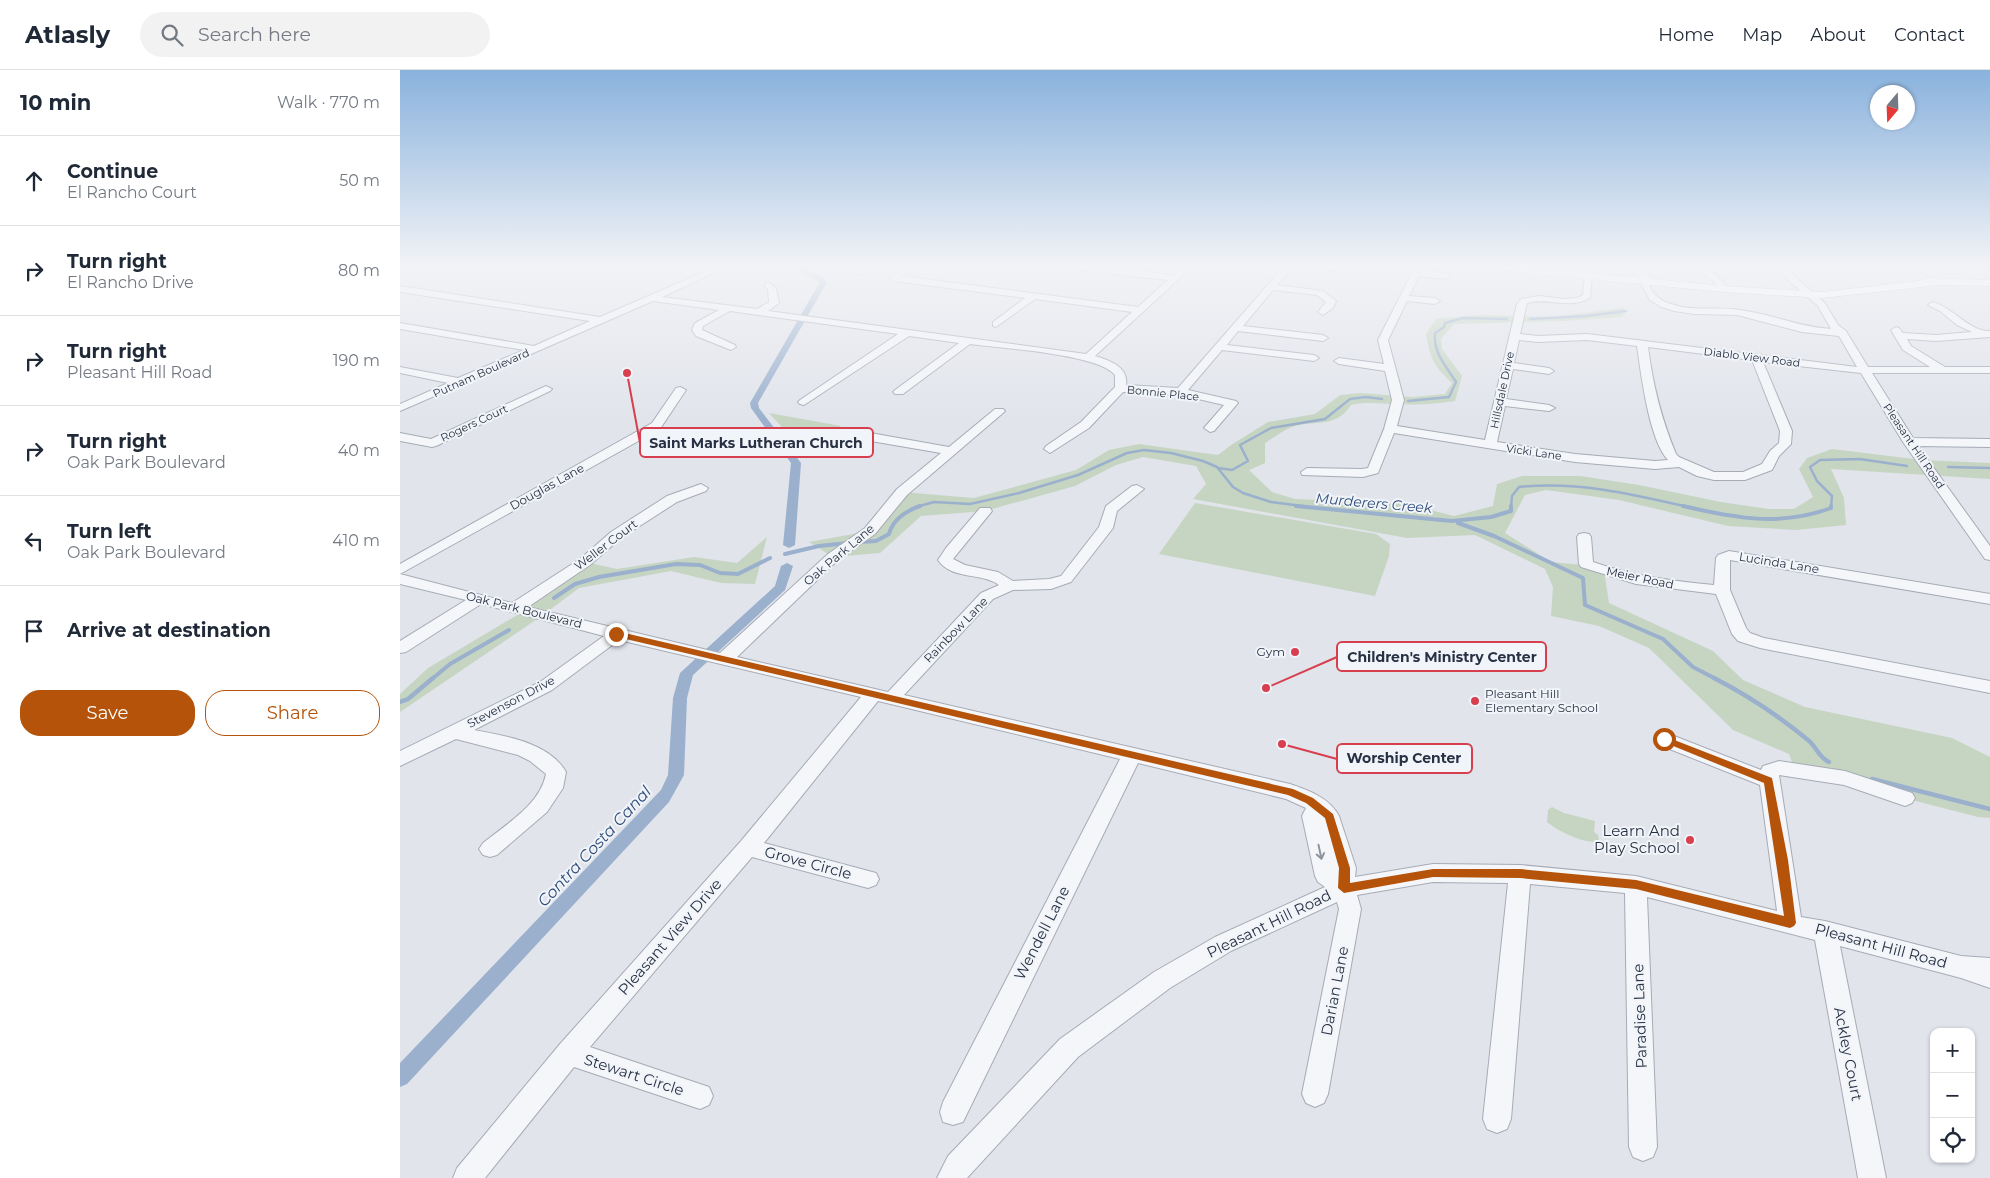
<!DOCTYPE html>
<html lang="en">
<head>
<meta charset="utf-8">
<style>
  body { margin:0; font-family:Montserrat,sans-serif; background:#f2f2f3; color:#1f2937 }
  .controls { position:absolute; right:15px; bottom:15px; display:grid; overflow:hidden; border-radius:10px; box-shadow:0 1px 4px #0004 }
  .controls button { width:45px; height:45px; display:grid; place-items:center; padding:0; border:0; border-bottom:1px solid #e0e1e3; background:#fff; color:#1f2937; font:25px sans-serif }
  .compass { position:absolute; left:1470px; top:15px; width:45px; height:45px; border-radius:50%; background:#fff; box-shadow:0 1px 4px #0004; rotate:199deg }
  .stop { position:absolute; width:15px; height:15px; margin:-11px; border:4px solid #b45309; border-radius:50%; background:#fff }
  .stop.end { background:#b45309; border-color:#fff; box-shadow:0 1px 5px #0008 }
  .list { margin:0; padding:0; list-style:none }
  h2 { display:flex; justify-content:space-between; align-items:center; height:65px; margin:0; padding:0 20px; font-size:21px }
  h2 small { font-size:16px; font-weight:400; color:#747a83 }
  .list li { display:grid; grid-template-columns:32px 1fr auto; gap:15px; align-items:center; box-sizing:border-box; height:90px; padding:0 20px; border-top:1px solid #e0e1e3 }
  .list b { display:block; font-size:19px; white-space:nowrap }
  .list p { margin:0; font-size:16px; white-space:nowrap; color:#747a83 }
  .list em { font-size:16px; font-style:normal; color:#747a83 }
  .actions { display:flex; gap:10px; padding:15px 20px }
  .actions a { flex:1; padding:11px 0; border:1px solid #b45309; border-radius:20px; text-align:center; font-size:18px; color:#b45309 }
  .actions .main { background:#b45309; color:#fff }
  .icon { flex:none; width:28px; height:28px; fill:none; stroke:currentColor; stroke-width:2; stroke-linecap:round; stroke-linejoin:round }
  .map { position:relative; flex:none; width:1590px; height:1108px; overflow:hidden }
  header { display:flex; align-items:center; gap:30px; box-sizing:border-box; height:70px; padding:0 25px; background:#fff; border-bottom:1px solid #e0e1e3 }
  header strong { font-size:24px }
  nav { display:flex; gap:28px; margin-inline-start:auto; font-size:18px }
  .search { width:350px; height:45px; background:#f2f2f3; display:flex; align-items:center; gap:12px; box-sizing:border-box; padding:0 18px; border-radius:28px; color:#747a83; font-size:19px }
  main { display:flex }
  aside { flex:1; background:#fff }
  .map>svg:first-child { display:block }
  .green { fill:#c6d5c2 }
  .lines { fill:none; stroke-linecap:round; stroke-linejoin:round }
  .stream-far2 { stroke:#9ab0cd; stroke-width:2.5 }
  .stream-far1 { stroke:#9ab0cd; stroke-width:4 }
  .stream { stroke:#9ab0cd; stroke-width:4.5 }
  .canal { fill:#9ab0cd; fill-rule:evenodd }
  .minor-casing { stroke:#a6abb6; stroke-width:2 }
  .major-casing { stroke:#a0a8b7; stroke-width:1 }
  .minor { fill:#f4f6f9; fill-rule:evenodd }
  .major { fill:#fff; fill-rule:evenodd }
  .oneway { stroke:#8e949e }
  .route { fill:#b45309 }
  .poi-dot { fill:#d73f4f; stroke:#f1f4f8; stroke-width:2 }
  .labels { text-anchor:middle; stroke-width:4; stroke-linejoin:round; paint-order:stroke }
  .far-street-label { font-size:11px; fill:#283144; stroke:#f1f4f8 }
  .street-label { font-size:12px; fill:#283144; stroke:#f1f4f8 }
  .poi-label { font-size:12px; fill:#283144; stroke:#f1f4f8; text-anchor:end }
  .water-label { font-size:14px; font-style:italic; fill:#2f4d7b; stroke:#f1f4f8 }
  .near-poi-label { font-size:15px; fill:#283144; stroke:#f1f4f8; text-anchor:end }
  .near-street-label { font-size:15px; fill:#283144; stroke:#f1f4f8 }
  .near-water-label { font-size:16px; font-style:italic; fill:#2f4d7b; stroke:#f1f4f8 }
  .leader { fill:none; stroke:#d73f4f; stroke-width:2 }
  .callout-dot { fill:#d73f4f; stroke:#f1f4f8; stroke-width:2 }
  .callout { fill:#f1f4f8; stroke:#d73f4f; stroke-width:2 }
  .callout-label { font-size:14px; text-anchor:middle; font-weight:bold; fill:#283144 }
</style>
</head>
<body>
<header>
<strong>Atlasly</strong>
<div class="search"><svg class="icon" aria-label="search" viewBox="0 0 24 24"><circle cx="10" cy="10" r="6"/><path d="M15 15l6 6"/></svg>Search here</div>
<nav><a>Home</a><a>Map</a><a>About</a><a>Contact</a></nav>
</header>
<main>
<aside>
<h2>10 min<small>Walk · 770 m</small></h2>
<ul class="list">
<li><svg class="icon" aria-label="ahead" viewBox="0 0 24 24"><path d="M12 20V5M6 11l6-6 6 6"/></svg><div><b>Continue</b><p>El Rancho Court</p></div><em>50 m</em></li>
<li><svg class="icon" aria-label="right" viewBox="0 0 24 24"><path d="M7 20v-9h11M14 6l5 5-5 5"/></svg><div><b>Turn right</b><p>El Rancho Drive</p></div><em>80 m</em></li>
<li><svg class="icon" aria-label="right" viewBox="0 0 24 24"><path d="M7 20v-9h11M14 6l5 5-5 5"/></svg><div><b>Turn right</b><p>Pleasant Hill Road</p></div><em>190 m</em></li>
<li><svg class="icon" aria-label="right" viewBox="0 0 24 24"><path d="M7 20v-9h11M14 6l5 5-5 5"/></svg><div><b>Turn right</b><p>Oak Park Boulevard</p></div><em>40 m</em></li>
<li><svg class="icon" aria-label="left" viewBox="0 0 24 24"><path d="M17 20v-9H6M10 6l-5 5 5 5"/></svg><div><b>Turn left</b><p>Oak Park Boulevard</p></div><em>410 m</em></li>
<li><svg class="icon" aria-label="arrive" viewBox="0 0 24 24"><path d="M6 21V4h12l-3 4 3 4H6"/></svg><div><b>Arrive at destination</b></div></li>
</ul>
<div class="actions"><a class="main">Save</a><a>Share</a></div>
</aside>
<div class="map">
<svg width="1590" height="1108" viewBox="0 0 1590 1108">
  <rect width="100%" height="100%" fill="#e1e4eb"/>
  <g class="green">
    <path d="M 1223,238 L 1226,241 L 1222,247 L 1164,251 L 1054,254 L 1041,269 L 1042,279 L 1062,306 L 1055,331 C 1036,334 1017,335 997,334 C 981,334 967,331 951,335 C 937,356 921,351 899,355 C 887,357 875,367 865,373 L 865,393 L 849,400 L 872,422 L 895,429 L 1007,434 L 1054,446 L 1093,436 L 1097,414 L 1122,406 L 1180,406 L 1239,415 L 1321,432 L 1369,439 L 1394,439 L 1413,427 L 1399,399 L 1407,388 L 1432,379 L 1522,390 L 1590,393 L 1590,409 L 1431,399 L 1444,428 L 1446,455 L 1396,460 L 1328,456 L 1219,430 L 1146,420 L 1125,425 L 1105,463 L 1151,492 L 1184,495 L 1204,501 L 1209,533 L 1313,581 L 1343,610 L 1405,637 L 1552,668 L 1590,687 L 1590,748 L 1578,747 L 1395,700 L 1389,684 L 1333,660 L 1249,578 L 1199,556 L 1151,546 L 1153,517 L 1145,499 L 1075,465 L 1007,468 L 793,429 L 806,414 L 796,396 L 743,387 L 716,395 L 675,416 L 585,441 L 521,446 L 480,483 L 433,487 L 409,472 L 470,461 L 502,422 L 574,428 L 676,400 L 709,380 L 739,374 L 818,385 L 831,375 L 868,352 L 915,344 L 940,325 L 960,323 L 1012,327 L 1045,324 L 1052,313 C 1034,296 1030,289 1026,264 L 1036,249 L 1080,245 L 1151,247 Z"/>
    <path d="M 369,343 L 441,356 L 405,382 Z"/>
    <path d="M 795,433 L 976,464 L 990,474 L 989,486 L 975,526 L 759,484 Z"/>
    <path d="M 367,467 L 355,514 L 321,513 L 271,501 L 179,518 L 143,545 L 0,642 L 0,624 L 28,598 L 124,541 L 115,538 L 185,492 L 217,499 L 294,487 L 337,493 Z"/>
    <path d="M 1152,737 L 1164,743 L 1195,751 L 1194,762 L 1198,765 L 1199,771 C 1185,775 1158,761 1147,752 L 1148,740 Z"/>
  </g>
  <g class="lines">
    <g class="stream-far2">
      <path d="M 1130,249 L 1186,246 L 1226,241"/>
      <path d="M 1008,331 L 1049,327 L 1056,312 C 1046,296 1033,283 1035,263 L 1044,257 L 1045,253 L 1063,248 L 1107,249"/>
      <path d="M 1548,397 L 1590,398"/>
      <path d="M 818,398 L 832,400 L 848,391 L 840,375 L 871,358 L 925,349 L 950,329 L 966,327 L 982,329"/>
      <path d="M 516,437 L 534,432 L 570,434 L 619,423 L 678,405 L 727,383 L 744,380 L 771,383 L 803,391 L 817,397 L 833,417 L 843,423 L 871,432 L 910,437"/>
      <path d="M 1111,437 L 1112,426 L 1119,417 C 1177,411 1232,424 1288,437"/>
      <path d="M 1431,437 L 1432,426 L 1417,411 L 1410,397 L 1420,390 L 1460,389 L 1507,396"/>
    </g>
    <g class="stream-far1">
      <path d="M 896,436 L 1052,451 L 1091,447 L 1111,441 L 1111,436"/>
      <path d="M 1283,436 C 1334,448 1381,457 1431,438 L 1431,436"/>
      <path d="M 1058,453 L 1094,466 L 1183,508 L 1185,535 L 1263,569 L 1293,597 L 1316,609"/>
      <path d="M 460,472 L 476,471 L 489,464 C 493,449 506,441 520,436"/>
      <path d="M 385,484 L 419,476 L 448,473"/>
      <path d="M 154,528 L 175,514 L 199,507 L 276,494 L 300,495 L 320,503 L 338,504 L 370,488"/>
      <path d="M 32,609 L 50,594 L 109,560"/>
    </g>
    <g class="stream">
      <path d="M 1314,608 C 1347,625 1379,646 1408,670 C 1416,676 1419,688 1429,692"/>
      <path d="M 0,632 L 8,629 L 33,608"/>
      <path d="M 1472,709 L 1590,739"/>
    </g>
    <g class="canal">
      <path d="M 386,195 C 398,195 419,202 427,212 L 358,333 L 359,338 L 401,393 L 395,475 L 389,478 L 383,475 L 391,393 L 351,338 L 350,333 L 420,212 Z"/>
      <path d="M 387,493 L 393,496 L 385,520 L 293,605 L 287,628 L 284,705 L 269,732 L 7,1014 L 0,1017 L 0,993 L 261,720 L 268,705 L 273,628 L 280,603 L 375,516 L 381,496 Z"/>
    </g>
    <g class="minor-casing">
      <g id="minor">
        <path d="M 58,195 L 67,195 L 63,198 Z"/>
        <path d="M 320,195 L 331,195 L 262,227 L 357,239 L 369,232 L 368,219 L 364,215 L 368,212 L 376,218 L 379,233 L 368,241 L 686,284 L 732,242 L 635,229 L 596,257 L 593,256 L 593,252 L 625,228 L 493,211 L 489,208 L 508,195 L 518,195 L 501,206 L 738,237 L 768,210 L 661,198 L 657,195 L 684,195 L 774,205 L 785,195 L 794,195 L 695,286 C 709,290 729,297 726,315 L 778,318 L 885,195 L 894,195 L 877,215 L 923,221 L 936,231 L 933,238 L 923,245 L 918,242 L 926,232 L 917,225 L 873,220 L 843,256 L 923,265 L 928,268 L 923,271 L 838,261 L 827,275 L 914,285 L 919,288 L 914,291 L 822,280 L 788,320 L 836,331 L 838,333 L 814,361 L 810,362 L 804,358 L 824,335 L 781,325 L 723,322 L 689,358 L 650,383 L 644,379 L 646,376 L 681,352 L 715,317 L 715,305 C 699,284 599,278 570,274 L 503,324 L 495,324 L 493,322 L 495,320 L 559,273 L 509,266 L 404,335 L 400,334 L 398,332 L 400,330 L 498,264 L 330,241 L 303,256 L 302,260 L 335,275 L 336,277 L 331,280 L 296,266 L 292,260 L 295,253 L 319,240 L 253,231 L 0,341 L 0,334 L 48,313 L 0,303 L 0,297 L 58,308 L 124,280 L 0,259 L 0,253 L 134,276 L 190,251 L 0,222 L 0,216 L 200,247 Z"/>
        <path d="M 466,195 L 476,195 L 462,204 L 456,204 L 456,200 Z"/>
        <path d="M 911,195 L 936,195 L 944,198 C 937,203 918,200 911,195 Z"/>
        <path d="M 1016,195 L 1024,195 L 1021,201 L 1046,203 L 1050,206 L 1046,209 L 1019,206 L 1009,226 L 1035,228 L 1040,231 L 1035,234 L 1007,231 L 988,270 L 1004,330 L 997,356 L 1085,370 L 1117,234 L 1121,229 L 1139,226 L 1164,229 L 1177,228 L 1183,225 L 1185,204 L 1192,206 L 1190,228 C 1169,240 1149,227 1127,233 L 1120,264 L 1138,266 L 1187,264 L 1457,297 L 1439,266 L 1402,262 L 1337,245 L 1294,244 L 1274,241 L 1261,237 L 1250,230 L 1240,212 L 1243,210 L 1227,195 L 1236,195 L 1256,211 L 1256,215 L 1249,214 C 1253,225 1260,231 1271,234 C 1293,242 1317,236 1340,240 C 1372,244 1398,257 1431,259 L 1418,236 L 1388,210 L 1378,195 L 1386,195 L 1394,206 L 1425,233 L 1438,255 L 1446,261 L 1468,297 L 1530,297 L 1503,280 L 1491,260 L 1496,257 L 1499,258 L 1503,263 L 1536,265 L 1572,262 L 1557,255 L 1540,241 L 1528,235 L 1533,232 C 1552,237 1570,262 1590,261 L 1590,267 L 1536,271 L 1507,269 L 1511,276 L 1545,297 L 1590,297 L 1590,303 L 1472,303 L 1513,368 L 1590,369 L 1590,377 L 1518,376 L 1590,476 L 1590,490 L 1585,489 L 1503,372 L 1461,303 L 1363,292 L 1392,361 L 1391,374 L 1379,386 L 1372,400 L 1345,410 L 1314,410 L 1297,406 L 1279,397 L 1255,399 L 1175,392 L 994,363 L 978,403 L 963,407 L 902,405 L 901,402 L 907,398 L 962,399 L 968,398 L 984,359 L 992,330 L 985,301 L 939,294 L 934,291 L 939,288 L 984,294 L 978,270 ZM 1119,270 L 1138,272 L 1187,270 L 1237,276 C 1241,304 1249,370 1268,390 L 1255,391 L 1175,384 L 1097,372 L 1105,336 L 1149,341 L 1155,338 L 1149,335 L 1106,329 L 1113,299 L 1149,304 L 1154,301 L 1149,298 L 1114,293 ZM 1248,277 L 1352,290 L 1380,361 L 1379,373 L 1370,381 L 1362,394 L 1343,402 L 1314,402 L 1279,387 L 1276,384 C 1261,348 1253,316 1248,277 Z"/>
        <path d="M 1292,195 C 1308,195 1319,207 1328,219 L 1327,221 L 1321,221 L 1313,211 Z"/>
        <path d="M 146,316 L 152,319 L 150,321 L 36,376 L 32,377 L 0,371 L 0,363 L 31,369 Z"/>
        <path d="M 280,317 L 286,320 L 260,359 L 0,504 L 112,533 L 180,489 L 211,462 L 267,426 L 301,414 L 308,418 L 306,421 L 277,432 L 221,468 L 190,495 L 128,537 L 320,583 L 428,484 L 465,458 L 497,419 L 541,383 L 459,369 L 455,368 L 453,365 L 455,362 L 459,361 L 549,377 L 595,339 L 603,339 L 605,341 L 603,343 L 507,425 L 475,464 L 438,490 L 337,587 L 488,622 L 581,523 L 599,515 C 581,502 551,510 538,490 L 546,478 L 580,438 L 590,438 L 592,441 L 553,489 L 565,495 L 598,502 L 613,511 L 649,509 L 661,506 L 699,457 L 706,436 L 732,416 L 737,415 L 744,419 L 717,441 L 713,458 L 671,512 L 651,519 L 613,520 L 593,529 L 504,625 L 890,714 C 908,720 930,728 939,746 L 956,798 L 955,807 L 1033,794 L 1120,795 L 1236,806 L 1377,841 L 1360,715 L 1257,674 L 1255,669 L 1257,664 L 1264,662 L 1361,700 L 1363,696 L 1379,691 L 1445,701 L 1512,723 L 1515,728 L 1512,733 L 1505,736 L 1444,715 L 1379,705 L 1401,847 L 1425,851 L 1561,886 L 1590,888 L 1590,918 L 1561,908 L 1440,876 L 1486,1108 L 1458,1108 L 1415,870 L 1247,827 L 1257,1077 L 1253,1087 L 1243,1091 L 1233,1087 L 1229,1077 L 1225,823 L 1130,814 L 1111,1049 L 1107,1059 L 1097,1063 L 1087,1059 L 1083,1049 L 1108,813 L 1033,812 L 957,825 L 961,839 L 928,1024 L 924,1033 L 915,1037 L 906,1033 L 902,1024 L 939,839 L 937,832 L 831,881 L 770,918 L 678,987 L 567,1108 L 537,1108 L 548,1086 L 660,969 L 754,902 L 815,867 L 925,817 L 918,812 L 915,806 L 902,746 L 906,738 L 886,729 L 738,693 L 563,1052 L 553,1055 L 543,1052 L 540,1042 L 543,1032 L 720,689 L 478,631 L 364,773 L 476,803 L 479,809 L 476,815 L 468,818 L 352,787 L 190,977 L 309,1017 L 313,1026 L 309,1035 L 300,1039 L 174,997 L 85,1108 L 53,1108 L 57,1098 L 160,974 L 341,771 L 461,627 L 219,570 L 152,620 L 74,660 C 105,666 149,672 166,702 L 163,718 L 147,742 L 97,785 L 90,787 L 83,785 L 79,779 L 83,773 C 106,754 140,735 146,704 L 130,691 L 118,685 L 56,669 L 0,696 L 0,681 L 140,612 L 204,566 L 81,534 L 6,582 L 0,583 L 0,571 L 66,530 L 0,514 L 0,494 L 252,353 L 276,318 Z"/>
        <path d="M 1184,463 L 1189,464 L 1191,467 L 1193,492 C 1232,506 1273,511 1314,515 L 1316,488 L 1318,485 L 1329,481 L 1590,524 L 1590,534 L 1330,490 L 1330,520 L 1346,558 L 1350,563 L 1364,568 L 1590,611 L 1590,623 L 1360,578 L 1338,571 L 1332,564 L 1316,524 L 1236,514 L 1181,497 L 1179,494 L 1177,467 L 1179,464 Z"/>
      </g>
    </g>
    <g class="major-casing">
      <path id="major" d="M 1071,195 L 1108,195 L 1324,216 L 1422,222 L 1520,211 L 1525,208 L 1590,210 L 1590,216 L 1540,215 L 1422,228 L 1324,222 L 1076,198 Z"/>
    </g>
    <use href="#minor" class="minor"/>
    <use href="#major" class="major"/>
  </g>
  <defs><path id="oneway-shaft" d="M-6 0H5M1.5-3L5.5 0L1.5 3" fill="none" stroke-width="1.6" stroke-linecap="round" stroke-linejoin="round" transform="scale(1.25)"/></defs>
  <use class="oneway" href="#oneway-shaft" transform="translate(920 782) rotate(78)"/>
  <linearGradient id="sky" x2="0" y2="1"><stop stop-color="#89b2dd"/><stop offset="0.56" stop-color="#f2f3f6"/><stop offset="1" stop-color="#f2f3f6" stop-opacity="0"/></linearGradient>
  <rect width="1590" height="350" fill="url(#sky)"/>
  <path class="route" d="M 216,561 L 893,719 L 913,728 L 933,744 L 950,798 L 950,813 L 1033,799 L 1120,799 L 1236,810 L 1384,846 L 1364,713 L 1261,671 L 1259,669 L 1264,666 L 1372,708 L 1388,790 L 1396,853 L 1394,856 L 1390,858 L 1236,819 L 1120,808 L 1033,807 L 944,823 L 938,818 L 939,798 L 925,748 L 906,733 L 888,725 L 213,566 L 213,562 Z"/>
  <g class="poi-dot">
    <circle cx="895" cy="582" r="5"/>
    <circle cx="1075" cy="631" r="5"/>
    <circle cx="1290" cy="770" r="5"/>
  </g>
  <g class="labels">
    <g class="far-street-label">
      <text transform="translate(1352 287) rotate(7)" y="4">Diablo View Road</text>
      <text transform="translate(81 303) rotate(-24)" y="4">Putnam Boulevard</text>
      <text transform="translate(1102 320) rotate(-78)" y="4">Hillsdale Drive</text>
      <text transform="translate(763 323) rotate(6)" y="4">Bonnie Place</text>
      <text transform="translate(74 353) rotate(-25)" y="4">Rogers Court</text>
      <text transform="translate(1514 376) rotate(56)" y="4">Pleasant Hill Road</text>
      <text transform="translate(1134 382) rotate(8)" y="4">Vicki Lane</text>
    </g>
    <g class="street-label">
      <text transform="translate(147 417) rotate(-29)" y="4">Douglas Lane</text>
      <text transform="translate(206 475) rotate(-37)" y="4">Weller Court</text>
      <text transform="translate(439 485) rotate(-40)" y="4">Oak Park Lane</text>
      <text transform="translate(1379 493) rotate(9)" y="4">Lucinda Lane</text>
      <text transform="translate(1240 508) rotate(12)" y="4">Meier Road</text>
      <text transform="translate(124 540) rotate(14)" y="4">Oak Park Boulevard</text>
      <text transform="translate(556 560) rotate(-46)" y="4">Rainbow Lane</text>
      <text transform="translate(111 632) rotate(-28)" y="4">Stevenson Drive</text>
    </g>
    <g class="poi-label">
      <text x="885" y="586">Gym</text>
      <text x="1085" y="628" text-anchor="start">Pleasant Hill<tspan x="1085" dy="14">Elementary School</tspan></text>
    </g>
    <g class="water-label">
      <text transform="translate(974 433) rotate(5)" y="5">Murderers Creek</text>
    </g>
    <g class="near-poi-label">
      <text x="1280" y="766">Learn And<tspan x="1280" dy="17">Play School</tspan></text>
    </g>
    <g class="near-street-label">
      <text transform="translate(408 793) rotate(15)" y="5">Grove Circle</text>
      <text transform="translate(869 854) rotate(-26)" y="5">Pleasant Hill Road</text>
      <text transform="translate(642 863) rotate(-63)" y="5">Wendell Lane</text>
      <text transform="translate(270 867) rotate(-49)" y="5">Pleasant View Drive</text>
      <text transform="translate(1481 876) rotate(15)" y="5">Pleasant Hill Road</text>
      <text transform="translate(935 921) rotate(-79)" y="5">Darian Lane</text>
      <text transform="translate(1240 946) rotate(-92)" y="5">Paradise Lane</text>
      <text transform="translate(1448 984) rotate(79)" y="5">Ackley Court</text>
      <text transform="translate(234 1005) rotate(18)" y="5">Stewart Circle</text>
    </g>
    <g class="near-water-label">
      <text transform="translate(194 776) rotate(-47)" y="6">Contra Costa Canal</text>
    </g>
  </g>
  <path class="leader" d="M227 303L240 373M866 618L937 587M882 674L937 689"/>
  <g class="callout-dot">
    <circle cx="227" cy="303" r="5"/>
    <circle cx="866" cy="618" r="5"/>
    <circle cx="882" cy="674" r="5"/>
  </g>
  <g class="callout">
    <rect x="240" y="358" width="233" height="29" rx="5"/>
    <rect x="937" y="572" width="209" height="29" rx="5"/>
    <rect x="937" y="674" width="135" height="29" rx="5"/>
  </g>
  <g class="callout-label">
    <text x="356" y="378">Saint Marks Lutheran Church</text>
    <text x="1042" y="592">Children's Ministry Center</text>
    <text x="1004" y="693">Worship Center</text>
  </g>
</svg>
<div class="controls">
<button>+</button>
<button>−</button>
<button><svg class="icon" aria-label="locate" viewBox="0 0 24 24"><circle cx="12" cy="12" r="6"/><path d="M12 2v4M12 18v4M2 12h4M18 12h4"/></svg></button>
</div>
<svg class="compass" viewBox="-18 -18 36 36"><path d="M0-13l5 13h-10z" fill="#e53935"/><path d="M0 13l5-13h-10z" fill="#747a83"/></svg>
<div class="stop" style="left:1264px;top:669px"></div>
<div class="stop end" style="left:216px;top:564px"></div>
</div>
</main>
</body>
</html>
